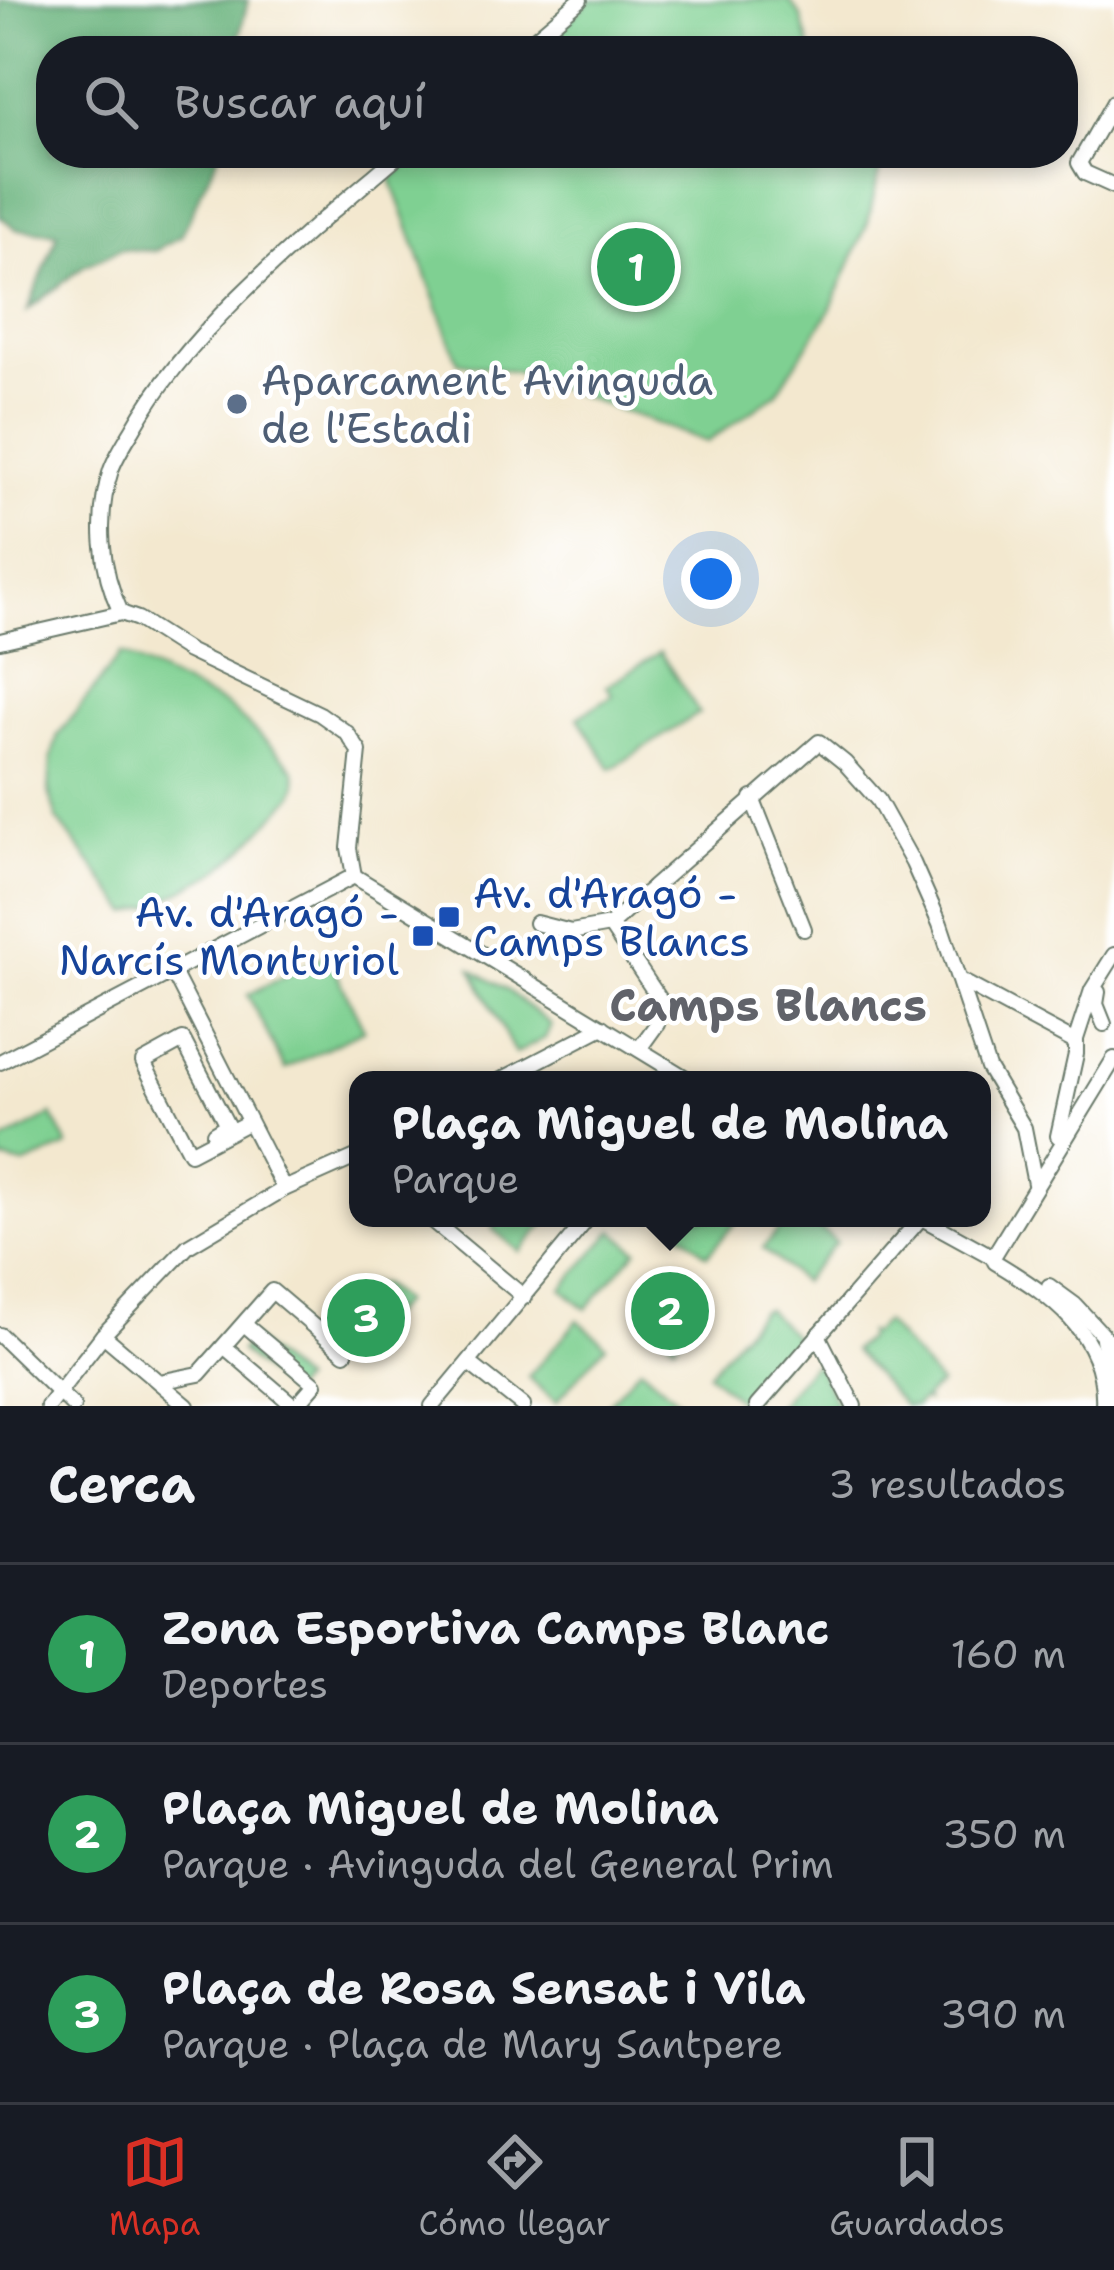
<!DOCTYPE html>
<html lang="es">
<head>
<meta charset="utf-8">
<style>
  body { margin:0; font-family:"Shantell Sans",sans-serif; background:#20242c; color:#f1f3f6 }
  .you { position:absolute; left:711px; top:579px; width:42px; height:42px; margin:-30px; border:9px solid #fff; border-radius:50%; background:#1a73e8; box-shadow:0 0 0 18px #1a73e833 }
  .badge { display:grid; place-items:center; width:78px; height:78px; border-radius:50%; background:#d93025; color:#fff; font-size:39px; font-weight:700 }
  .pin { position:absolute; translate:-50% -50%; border:6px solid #fff; box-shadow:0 3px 12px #0006 }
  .popup { position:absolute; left:349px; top:1071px; width:642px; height:156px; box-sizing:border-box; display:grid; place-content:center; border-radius:24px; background:#171b24; filter:drop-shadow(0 3px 9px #0005); font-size:39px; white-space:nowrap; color:#9ea1a6 }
  .popup b { font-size:45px; color:#f1f3f6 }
  .popup::after { content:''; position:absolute; left:50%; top:100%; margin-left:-24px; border:24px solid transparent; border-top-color:#171b24 }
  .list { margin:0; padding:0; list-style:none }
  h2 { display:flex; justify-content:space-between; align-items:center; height:156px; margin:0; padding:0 48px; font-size:51px }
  h2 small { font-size:39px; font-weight:400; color:#9ea1a6 }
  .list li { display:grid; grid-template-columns:78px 1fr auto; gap:36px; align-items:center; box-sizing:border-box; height:180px; padding:0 48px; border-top:3px solid #363941 }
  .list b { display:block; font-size:45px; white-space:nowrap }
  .list p { margin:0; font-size:39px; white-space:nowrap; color:#9ea1a6 }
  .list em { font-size:39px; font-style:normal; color:#9ea1a6 }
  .icon { flex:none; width:66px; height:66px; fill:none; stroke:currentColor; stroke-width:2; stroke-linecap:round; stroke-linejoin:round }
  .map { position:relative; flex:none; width:1114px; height:1406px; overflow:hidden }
  .search { position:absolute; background:#171b24; box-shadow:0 6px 18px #0003; left:36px; right:36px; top:36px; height:132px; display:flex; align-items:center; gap:30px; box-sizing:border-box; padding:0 42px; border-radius:48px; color:#9ea1a6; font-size:45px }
  .sheet { height:696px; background:#171b24 }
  nav { display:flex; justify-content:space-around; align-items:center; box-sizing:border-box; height:168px; border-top:3px solid #363941; background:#171b24; font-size:33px; color:#9ea1a6 }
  nav a { display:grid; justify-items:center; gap:6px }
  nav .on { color:#d93025 }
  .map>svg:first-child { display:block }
  .green { fill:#7fd092; stroke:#4f8663; stroke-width:3 }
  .forest { fill:#67b27c; stroke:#437858; stroke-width:3 }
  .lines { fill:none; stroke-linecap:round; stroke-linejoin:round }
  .minor-casing { stroke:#69796a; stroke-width:18 }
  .minor { stroke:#fff; stroke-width:14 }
  .service-dot { fill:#5c6f8a; stroke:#fff; stroke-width:4.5 }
  .transit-dot { fill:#1a4fb4; stroke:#fff; stroke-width:4.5 }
  .labels { text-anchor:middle; stroke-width:9; stroke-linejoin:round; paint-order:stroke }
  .service-label { font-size:42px; fill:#4e5e75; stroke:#fff; text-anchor:start }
  .transit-label { font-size:42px; fill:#164399; stroke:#fff; text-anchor:start }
  .neighbourhood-label { font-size:45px; font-weight:bold; fill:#61636a; stroke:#fff }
</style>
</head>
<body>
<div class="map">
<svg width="1114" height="1406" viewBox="0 0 1114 1406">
  <rect width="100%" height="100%" fill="#fff"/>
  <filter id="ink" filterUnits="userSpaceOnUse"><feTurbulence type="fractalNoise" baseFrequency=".00833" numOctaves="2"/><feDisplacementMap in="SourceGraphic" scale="24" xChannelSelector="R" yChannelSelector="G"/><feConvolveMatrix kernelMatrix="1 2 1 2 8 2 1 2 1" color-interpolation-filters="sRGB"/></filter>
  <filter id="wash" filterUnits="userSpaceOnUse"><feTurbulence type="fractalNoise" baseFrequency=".004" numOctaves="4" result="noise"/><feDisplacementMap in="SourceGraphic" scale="48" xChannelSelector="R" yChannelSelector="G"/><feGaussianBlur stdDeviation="2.7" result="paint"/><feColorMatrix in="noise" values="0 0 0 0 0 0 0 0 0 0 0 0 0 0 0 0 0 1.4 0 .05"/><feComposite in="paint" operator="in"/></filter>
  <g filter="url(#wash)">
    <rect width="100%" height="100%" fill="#f3e8cf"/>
    <g class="green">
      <path d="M 591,0 L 789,0 L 801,16 L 811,51 L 534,51 Z"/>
      <path d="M 420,153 L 883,153 L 868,222 L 829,312 L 776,394 L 707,442 L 516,372 L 458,362 L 391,179 Z"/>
      <path d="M 660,652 L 699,713 L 611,769 L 578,717 L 613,695 L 607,686 Z"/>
      <path d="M 121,654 L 227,706 L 286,760 L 295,771 L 297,783 L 293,796 L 243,850 L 216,872 L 155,905 L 129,913 L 57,819 L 49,792 L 51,759 L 58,735 Z"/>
      <path d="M 327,954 L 364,1029 L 285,1069 L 248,995 Z"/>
      <path d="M 472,969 L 508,991 L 551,1025 L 545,1038 L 515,1054 Z"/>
      <path d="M 52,1115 L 68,1146 L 23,1165 L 0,1159 L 0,1143 Z"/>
      <path d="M 501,1218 L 550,1218 L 520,1252 L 492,1228 Z"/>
      <path d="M 665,1218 L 739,1218 L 707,1255 Z"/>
      <path d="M 788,1218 L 807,1218 L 836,1242 L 802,1282 L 763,1248 Z"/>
      <path d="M 613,1230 L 637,1250 L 586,1309 L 562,1289 Z"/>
      <path d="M 666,1279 L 702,1311 L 674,1344 L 637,1312 Z"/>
      <path d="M 369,1284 L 382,1285 L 402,1302 L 365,1342 C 338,1326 339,1296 369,1284 Z"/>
      <path d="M 766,1309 L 799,1341 L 744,1405 L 708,1373 L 761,1310 Z"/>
      <path d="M 578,1320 L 606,1345 L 556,1402 L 528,1377 Z"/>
      <path d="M 884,1322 L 940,1384 L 926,1396 L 926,1401 L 923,1399 L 915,1406 L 904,1406 L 853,1350 L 867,1338 L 867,1332 L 871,1334 Z"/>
      <path d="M 251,1338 L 301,1381 L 289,1394 L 240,1351 Z"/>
      <path d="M 812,1365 L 817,1366 L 838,1406 L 777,1406 Z"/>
      <path d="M 640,1367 L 679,1401 L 675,1406 L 606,1406 Z"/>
    </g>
    <path class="forest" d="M 0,0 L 248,0 L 236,51 L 51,51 L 51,153 L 219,153 L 181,236 L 155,251 L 121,249 L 82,267 L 28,310 L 58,233 L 16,229 L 0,216 Z"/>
  </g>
  <g filter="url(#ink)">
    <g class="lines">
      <g class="minor-casing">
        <g id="minor">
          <path d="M 520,51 L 580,0"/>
          <path d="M 1114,102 L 1079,163 L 1085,173 L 1114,186"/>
          <path d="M 121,613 C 100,568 96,517 111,470 C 116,456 125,442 133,429 C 193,323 309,232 401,153"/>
          <path d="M 0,641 L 121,613 L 138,619 L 188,651 L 320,714 L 347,733 L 359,751 L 349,848 L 354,876"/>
          <path d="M 752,798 L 804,929"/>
          <path d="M 354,876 L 689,1080"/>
          <path d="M 536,923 L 571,932 L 610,925 L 819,742 L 845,763 L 878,800 L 913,863 L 940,924 L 988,1068 L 1024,1128 L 1035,1184"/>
          <path d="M 610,925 L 663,1004 L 657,1024 L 639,1049"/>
          <path d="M 174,974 L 284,1189"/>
          <path d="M 961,981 L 1075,1042"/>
          <path d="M 1098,992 L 1096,1004 L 1104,1024"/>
          <path d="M 0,1062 L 354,876"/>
          <path d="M 501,1080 L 603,1027"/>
          <path d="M 1058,1136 L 1076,1054 L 1076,1039 L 1092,990 L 1114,955"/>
          <path d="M 217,1139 L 214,1133 L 227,1125 L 183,1040 L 143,1062 L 190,1153 L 249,1122"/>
          <path d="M 429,1218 L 524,1297"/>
          <path d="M 922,1218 L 993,1257 L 995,1262 C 1050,1295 1107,1334 1103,1406"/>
          <path d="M 993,1257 L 1114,1059"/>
          <path d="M 1049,1286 L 1075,1305 L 1114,1347"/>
          <path d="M 244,1324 L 315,1384 L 296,1406"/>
          <path d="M 0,1335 L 73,1406"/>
          <path d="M 103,1335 L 187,1406"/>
          <path d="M 818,1335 L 854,1406"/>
          <path d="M 1103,1339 L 1112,1377 L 1112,1406"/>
          <path d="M 225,1347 L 294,1406"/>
          <path d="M 469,1363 L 523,1406"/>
          <path d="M 159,1382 L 199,1374 L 272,1291 L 345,1353"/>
          <path d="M 48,1406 L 103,1335 L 188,1246 L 284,1189 L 358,1156"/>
          <path d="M 432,1406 L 588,1218"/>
          <path d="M 757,1406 L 921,1218"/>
        </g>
      </g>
      <use href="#minor" class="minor"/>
    </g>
  </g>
  <circle class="service-dot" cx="237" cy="404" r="12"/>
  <g class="transit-dot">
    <rect x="437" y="905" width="24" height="24" rx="6"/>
    <rect x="411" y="924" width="24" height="24" rx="6"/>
  </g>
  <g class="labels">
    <g class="service-label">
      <text x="261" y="395">Aparcament Avinguda<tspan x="261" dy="48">de l'Estadi</tspan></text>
    </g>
    <g class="transit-label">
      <text x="473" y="908">Av. d'Aragó -<tspan x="473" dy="48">Camps Blancs</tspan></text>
      <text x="399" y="927" text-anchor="end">Av. d'Aragó -<tspan x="399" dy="48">Narcís Monturiol</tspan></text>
    </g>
    <g class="neighbourhood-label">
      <text x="768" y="1021">Camps Blancs</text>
    </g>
  </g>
</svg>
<div class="you"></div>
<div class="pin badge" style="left:636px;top:267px;background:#2e9e5b">1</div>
<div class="pin badge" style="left:670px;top:1311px;background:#2e9e5b">2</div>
<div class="popup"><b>Plaça Miguel de Molina</b>Parque</div>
<div class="pin badge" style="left:366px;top:1318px;background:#2e9e5b">3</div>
<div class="search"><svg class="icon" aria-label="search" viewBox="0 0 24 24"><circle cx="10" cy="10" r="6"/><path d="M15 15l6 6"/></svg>Buscar aquí</div>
</div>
<section class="sheet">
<h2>Cerca<small>3 resultados</small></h2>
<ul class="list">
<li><span class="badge" style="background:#2e9e5b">1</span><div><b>Zona Esportiva Camps Blanc</b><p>Deportes</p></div><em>160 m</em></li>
<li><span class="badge" style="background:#2e9e5b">2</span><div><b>Plaça Miguel de Molina</b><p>Parque · Avinguda del General Prim</p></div><em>350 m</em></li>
<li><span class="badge" style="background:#2e9e5b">3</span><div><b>Plaça de Rosa Sensat i Vila</b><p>Parque · Plaça de Mary Santpere</p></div><em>390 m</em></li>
</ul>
</section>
<nav>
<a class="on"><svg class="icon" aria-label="map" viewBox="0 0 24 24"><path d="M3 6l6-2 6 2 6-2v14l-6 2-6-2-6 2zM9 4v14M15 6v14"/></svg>Mapa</a>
<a><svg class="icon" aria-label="directions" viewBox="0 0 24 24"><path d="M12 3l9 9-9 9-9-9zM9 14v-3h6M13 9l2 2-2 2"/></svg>Cómo llegar</a>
<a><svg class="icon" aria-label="saved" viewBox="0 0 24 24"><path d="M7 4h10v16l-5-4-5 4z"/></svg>Guardados</a>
</nav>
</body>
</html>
